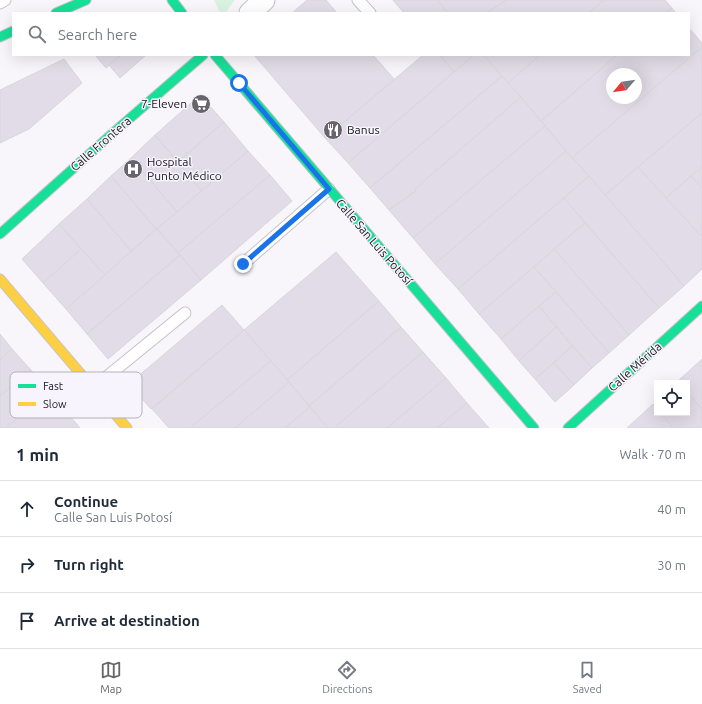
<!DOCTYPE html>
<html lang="en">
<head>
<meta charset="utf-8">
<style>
  body { margin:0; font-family:Ubuntu,sans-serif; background:#f6f6f7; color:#1f2937 }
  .controls { position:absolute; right:12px; bottom:12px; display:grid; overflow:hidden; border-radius:0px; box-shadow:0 4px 16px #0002 }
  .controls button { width:36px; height:36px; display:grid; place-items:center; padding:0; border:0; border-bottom:1px solid #e0e1e3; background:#fff; color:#1f2937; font:20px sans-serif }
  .compass { position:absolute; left:606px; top:68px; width:36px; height:36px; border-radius:50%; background:#fff; box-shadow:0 4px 16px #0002; rotate:241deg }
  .stop { position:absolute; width:12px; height:12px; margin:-9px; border:3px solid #1a73e8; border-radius:50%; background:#fff }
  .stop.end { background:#1a73e8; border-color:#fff; box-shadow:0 1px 4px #0008 }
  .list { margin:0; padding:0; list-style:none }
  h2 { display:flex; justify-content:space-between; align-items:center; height:52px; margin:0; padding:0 16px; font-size:17px }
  h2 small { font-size:13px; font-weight:400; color:#747a83 }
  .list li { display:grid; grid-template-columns:26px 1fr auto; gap:12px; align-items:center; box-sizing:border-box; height:56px; padding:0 16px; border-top:1px solid #e0e1e3 }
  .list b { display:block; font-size:15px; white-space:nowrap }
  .list p { margin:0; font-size:13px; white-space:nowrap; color:#747a83 }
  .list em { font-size:13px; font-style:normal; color:#747a83 }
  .icon { flex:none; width:22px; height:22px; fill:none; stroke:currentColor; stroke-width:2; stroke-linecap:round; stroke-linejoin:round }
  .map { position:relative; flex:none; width:702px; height:428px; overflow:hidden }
  .search { position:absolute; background:#fff; box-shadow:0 4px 16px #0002; left:12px; right:12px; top:12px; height:44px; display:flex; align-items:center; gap:10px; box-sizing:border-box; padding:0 14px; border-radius:0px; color:#747a83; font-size:15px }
  .sheet { height:220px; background:#fff }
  nav { display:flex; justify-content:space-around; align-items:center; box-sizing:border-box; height:56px; border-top:1px solid #e0e1e3; background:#fff; font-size:11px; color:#747a83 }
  nav a { display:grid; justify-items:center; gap:2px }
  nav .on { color:#67646b }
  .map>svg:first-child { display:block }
  .green { fill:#daf3e0 }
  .building { fill:#e1dce7; stroke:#d9d6dc; fill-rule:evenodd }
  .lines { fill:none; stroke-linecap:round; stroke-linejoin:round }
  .lane-casing { stroke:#c5c3c9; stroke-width:13 }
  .street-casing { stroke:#c5c3c9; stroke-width:23 }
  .fast-casing { stroke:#c5c3c9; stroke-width:11 }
  .slow-casing { stroke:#c5c3c9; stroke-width:11 }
  .lane { stroke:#fefefe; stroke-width:11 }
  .street { stroke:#fefefe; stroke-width:21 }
  .fast { stroke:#16e098; stroke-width:9 }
  .slow { stroke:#ffcf43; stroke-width:9 }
  .route { stroke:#1a73e8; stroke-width:5 }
  .labels { text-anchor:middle; stroke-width:3; stroke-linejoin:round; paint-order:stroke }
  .poi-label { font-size:12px; fill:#19161d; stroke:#f7f4fd; text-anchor:start }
  .street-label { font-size:12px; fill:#19161d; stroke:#f7f4fd }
  .key { fill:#f7f4fd; stroke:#b4b1ba; stroke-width:1 }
  .key-label { font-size:11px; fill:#19161d }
</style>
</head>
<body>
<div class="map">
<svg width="702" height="428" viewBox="0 0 702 428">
  <rect width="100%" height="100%" fill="#f8f6fb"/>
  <path class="green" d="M 214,0 L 235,0 L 225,13 L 220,13 Z"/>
  <g class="building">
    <path d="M 307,0 L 326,0 L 337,13 L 292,13 Z"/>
    <path d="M 393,0 L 437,0 L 448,13 L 404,13 Z"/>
    <path d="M 437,0 L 507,0 L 486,13 L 448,13 Z"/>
    <path d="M 507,0 L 604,0 L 589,13 L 486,13 Z"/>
    <path d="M 604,0 L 665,0 L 672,8 L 666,13 L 589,13 Z"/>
    <path d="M 672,8 L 676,13 L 666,13 Z"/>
    <path d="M 689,28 L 702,43 L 702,47 L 572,158 L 541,121 L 617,55 L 689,55 ZM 612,74 L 636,74 L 636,98 L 612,98 Z"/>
    <path d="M 702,47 L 702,113 L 605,195 L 572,158 Z"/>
    <path d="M 95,55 L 121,55 L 106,68 Z"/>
    <path d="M 121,55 L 146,55 L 120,78 L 109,65 Z"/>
    <path d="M 254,55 L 373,55 L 395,80 L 325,138 Z"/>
    <path d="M 423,55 L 440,55 L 454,72 L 348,163 L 325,138 Z"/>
    <path d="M 440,55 L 474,55 L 454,72 Z"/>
    <path d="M 474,55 L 484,55 L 502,76 L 370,188 L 348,163 Z"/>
    <path d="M 484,55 L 540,55 L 508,83 Z"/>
    <path d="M 540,55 L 617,55 L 541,121 L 508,83 Z"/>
    <path d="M 64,59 L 82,83 L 29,129 L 0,143 L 0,90 Z"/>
    <path d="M 502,76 L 521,97 L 415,189 L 416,191 L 389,210 L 370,188 Z"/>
    <path d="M 200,95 L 224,122 L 178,162 L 155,135 Z"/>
    <path d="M 521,97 L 545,126 L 413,238 L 389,210 L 416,191 L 415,189 Z"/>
    <path d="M 702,113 L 702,167 L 666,198 L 638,167 Z"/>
    <path d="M 224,122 L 248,151 L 202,191 L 178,162 Z"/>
    <path d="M 545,126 L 566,151 L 435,264 L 413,238 Z"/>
    <path d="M 155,135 L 202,191 L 177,212 L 131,158 Z"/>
    <path d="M 248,151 L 270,175 L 178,253 L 157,229 Z"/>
    <path d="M 566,151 L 589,176 L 458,289 L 435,264 Z"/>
    <path d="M 131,158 L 177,212 L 156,229 L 111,176 Z"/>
    <path d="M 638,167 L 702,237 L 702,269 L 684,286 L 605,195 Z"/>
    <path d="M 702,167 L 702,188 L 691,176 Z"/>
    <path d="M 270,175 L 292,201 L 201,280 L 178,253 Z"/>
    <path d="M 111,176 L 156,229 L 131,251 L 87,199 Z"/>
    <path d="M 589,176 L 684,286 L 659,308 L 564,198 Z"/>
    <path d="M 691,176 L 702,188 L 702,237 L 666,198 Z"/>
    <path d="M 564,198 L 585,223 L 479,314 L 458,289 Z"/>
    <path d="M 87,199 L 131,251 L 105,275 L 59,224 Z"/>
    <path d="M 585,223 L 659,308 L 629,335 L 554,249 Z"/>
    <path d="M 59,224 L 81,249 L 43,283 L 22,259 Z"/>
    <path d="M 157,229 L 180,255 L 87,334 L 66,309 Z"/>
    <path d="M 81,249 L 105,275 L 66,309 L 43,283 Z"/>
    <path d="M 554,249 L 629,335 L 609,353 L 534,267 Z"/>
    <path d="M 336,252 L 379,301 L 287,380 L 244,330 Z"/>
    <path d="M 180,255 L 201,280 L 108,359 L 87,334 Z"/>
    <path d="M 534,267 L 556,292 L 501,339 L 479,314 Z"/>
    <path d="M 556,292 L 609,353 L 592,368 L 539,306 Z"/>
    <path d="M 379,301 L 401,327 L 309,406 L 287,380 Z"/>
    <path d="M 222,305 L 244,330 L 151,409 L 129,384 Z"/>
    <path d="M 539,306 L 556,327 L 519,361 L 501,339 Z"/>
    <path d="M 401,327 L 423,352 L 334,428 L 328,428 L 309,406 Z"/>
    <path d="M 556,327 L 572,346 L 535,379 L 519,361 Z"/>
    <path d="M 244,330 L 271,361 L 190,428 L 169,428 L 152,409 Z"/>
    <path d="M 0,334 L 12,349 L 0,360 Z"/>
    <path d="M 572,346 L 592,368 L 574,385 L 554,363 Z"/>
    <path d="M 12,349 L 31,370 L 0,396 L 0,360 Z"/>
    <path d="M 423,352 L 446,378 L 387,428 L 334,428 Z"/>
    <path d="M 702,359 L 702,409 L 687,392 L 687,383 L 679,383 L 678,381 Z"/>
    <path d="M 271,361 L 289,382 L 235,428 L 190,428 Z"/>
    <path d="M 554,363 L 574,385 L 555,402 L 535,379 Z"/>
    <path d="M 31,370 L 49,391 L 6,428 L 0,428 L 0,396 Z"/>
    <path d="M 446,378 L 467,403 L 437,428 L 387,428 Z"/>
    <path d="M 289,382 L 310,407 L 285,428 L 235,428 Z"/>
    <path d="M 49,391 L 80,428 L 6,428 Z"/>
    <path d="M 687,392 L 702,409 L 702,428 L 673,428 L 660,413 L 687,413 Z"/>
    <path d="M 467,403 L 489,428 L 437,428 Z"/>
    <path d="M 653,404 L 657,409 L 657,413 L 660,413 L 673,428 L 627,428 Z"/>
    <path d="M 310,407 L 328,428 L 285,428 Z"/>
  </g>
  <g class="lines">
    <g class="lane-casing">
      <g id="lane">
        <path d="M 358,0 L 370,13"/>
        <path d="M 0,3 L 5,0"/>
        <path d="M 243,264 L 329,189"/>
        <path d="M 93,388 L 185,313"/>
      </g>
    </g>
    <g class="street-casing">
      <path id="street" d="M 250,13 L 264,0"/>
    </g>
    <g class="fast-casing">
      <g id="fast">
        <path d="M 172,0 L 182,13"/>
        <path d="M 56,13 L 86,0"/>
        <path d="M 0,37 L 13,31"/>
        <path d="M 215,55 L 534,428"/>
        <path d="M 0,234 L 114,132 L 203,55"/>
        <path d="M 568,428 L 702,306"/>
      </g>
    </g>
    <g class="slow-casing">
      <path id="slow" d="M 0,279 L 127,428"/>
    </g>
    <use href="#lane" class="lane"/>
    <use href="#street" class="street"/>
    <use href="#fast" class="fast"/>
    <use href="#slow" class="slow"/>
  </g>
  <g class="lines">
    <path class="route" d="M 239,83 L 329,189 L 243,264"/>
  </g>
  <defs>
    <g id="supermarket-disc" transform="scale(1)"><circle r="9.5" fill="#67646b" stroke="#f7f4fd"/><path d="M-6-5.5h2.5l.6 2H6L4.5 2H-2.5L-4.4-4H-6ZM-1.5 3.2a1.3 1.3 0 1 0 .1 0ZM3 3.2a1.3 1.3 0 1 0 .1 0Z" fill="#fff"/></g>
    <g id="restaurant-disc" transform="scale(1)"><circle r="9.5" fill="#67646b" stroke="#f7f4fd"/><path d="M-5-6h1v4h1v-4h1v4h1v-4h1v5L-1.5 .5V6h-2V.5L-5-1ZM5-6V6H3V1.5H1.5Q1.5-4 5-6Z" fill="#fff"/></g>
    <g id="hospital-disc" transform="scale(1)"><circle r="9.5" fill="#67646b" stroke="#f7f4fd"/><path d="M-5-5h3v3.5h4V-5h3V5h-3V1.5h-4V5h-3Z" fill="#fff"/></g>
  </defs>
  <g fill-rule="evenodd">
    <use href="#supermarket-disc" x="201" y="104"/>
    <use href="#restaurant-disc" x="333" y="130"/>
    <use href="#hospital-disc" x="133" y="169"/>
  </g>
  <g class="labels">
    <g class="poi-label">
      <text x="187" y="108" text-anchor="end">7-Eleven</text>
      <text x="347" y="134">Banus</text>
      <text x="147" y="166">Hospital<tspan x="147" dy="14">Punto Médico</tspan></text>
    </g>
    <g class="street-label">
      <text transform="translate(101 144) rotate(-41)" y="4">Calle Frontera</text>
      <text transform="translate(374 242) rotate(49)" y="4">Calle San Luis Potosí</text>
      <text transform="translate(635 367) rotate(-42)" y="4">Calle Mérida</text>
    </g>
  </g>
  <rect x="10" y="372" width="132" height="46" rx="6" class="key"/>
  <rect x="18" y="384" width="18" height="4" fill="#16e098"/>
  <rect x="18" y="402" width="18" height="4" fill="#ffcf43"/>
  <g class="key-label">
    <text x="43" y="390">Fast</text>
    <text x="43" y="408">Slow</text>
  </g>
</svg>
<div class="controls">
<button><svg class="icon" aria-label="locate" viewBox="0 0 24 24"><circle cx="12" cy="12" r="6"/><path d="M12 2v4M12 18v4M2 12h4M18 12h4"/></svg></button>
</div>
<svg class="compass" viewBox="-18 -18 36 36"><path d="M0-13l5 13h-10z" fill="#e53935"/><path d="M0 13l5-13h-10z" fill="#747a83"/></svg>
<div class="stop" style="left:239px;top:83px"></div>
<div class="stop end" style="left:243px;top:264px"></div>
<div class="search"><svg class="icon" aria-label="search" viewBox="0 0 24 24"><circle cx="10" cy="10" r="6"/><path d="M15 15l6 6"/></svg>Search here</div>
</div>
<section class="sheet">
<h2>1 min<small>Walk · 70 m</small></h2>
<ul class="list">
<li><svg class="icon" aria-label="ahead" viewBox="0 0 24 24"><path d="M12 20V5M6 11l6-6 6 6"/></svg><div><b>Continue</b><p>Calle San Luis Potosí</p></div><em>40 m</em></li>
<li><svg class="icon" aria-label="right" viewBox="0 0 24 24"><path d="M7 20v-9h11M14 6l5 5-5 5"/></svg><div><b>Turn right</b></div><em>30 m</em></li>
<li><svg class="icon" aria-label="arrive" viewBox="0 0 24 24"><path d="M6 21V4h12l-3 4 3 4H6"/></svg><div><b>Arrive at destination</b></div></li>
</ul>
</section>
<nav>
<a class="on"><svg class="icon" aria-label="map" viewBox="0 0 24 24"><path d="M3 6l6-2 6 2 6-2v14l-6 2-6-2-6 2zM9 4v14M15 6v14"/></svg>Map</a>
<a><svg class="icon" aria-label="directions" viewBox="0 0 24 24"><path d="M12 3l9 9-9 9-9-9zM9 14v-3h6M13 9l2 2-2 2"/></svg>Directions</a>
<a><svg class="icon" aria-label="saved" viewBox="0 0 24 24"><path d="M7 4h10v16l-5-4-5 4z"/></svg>Saved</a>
</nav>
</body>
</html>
